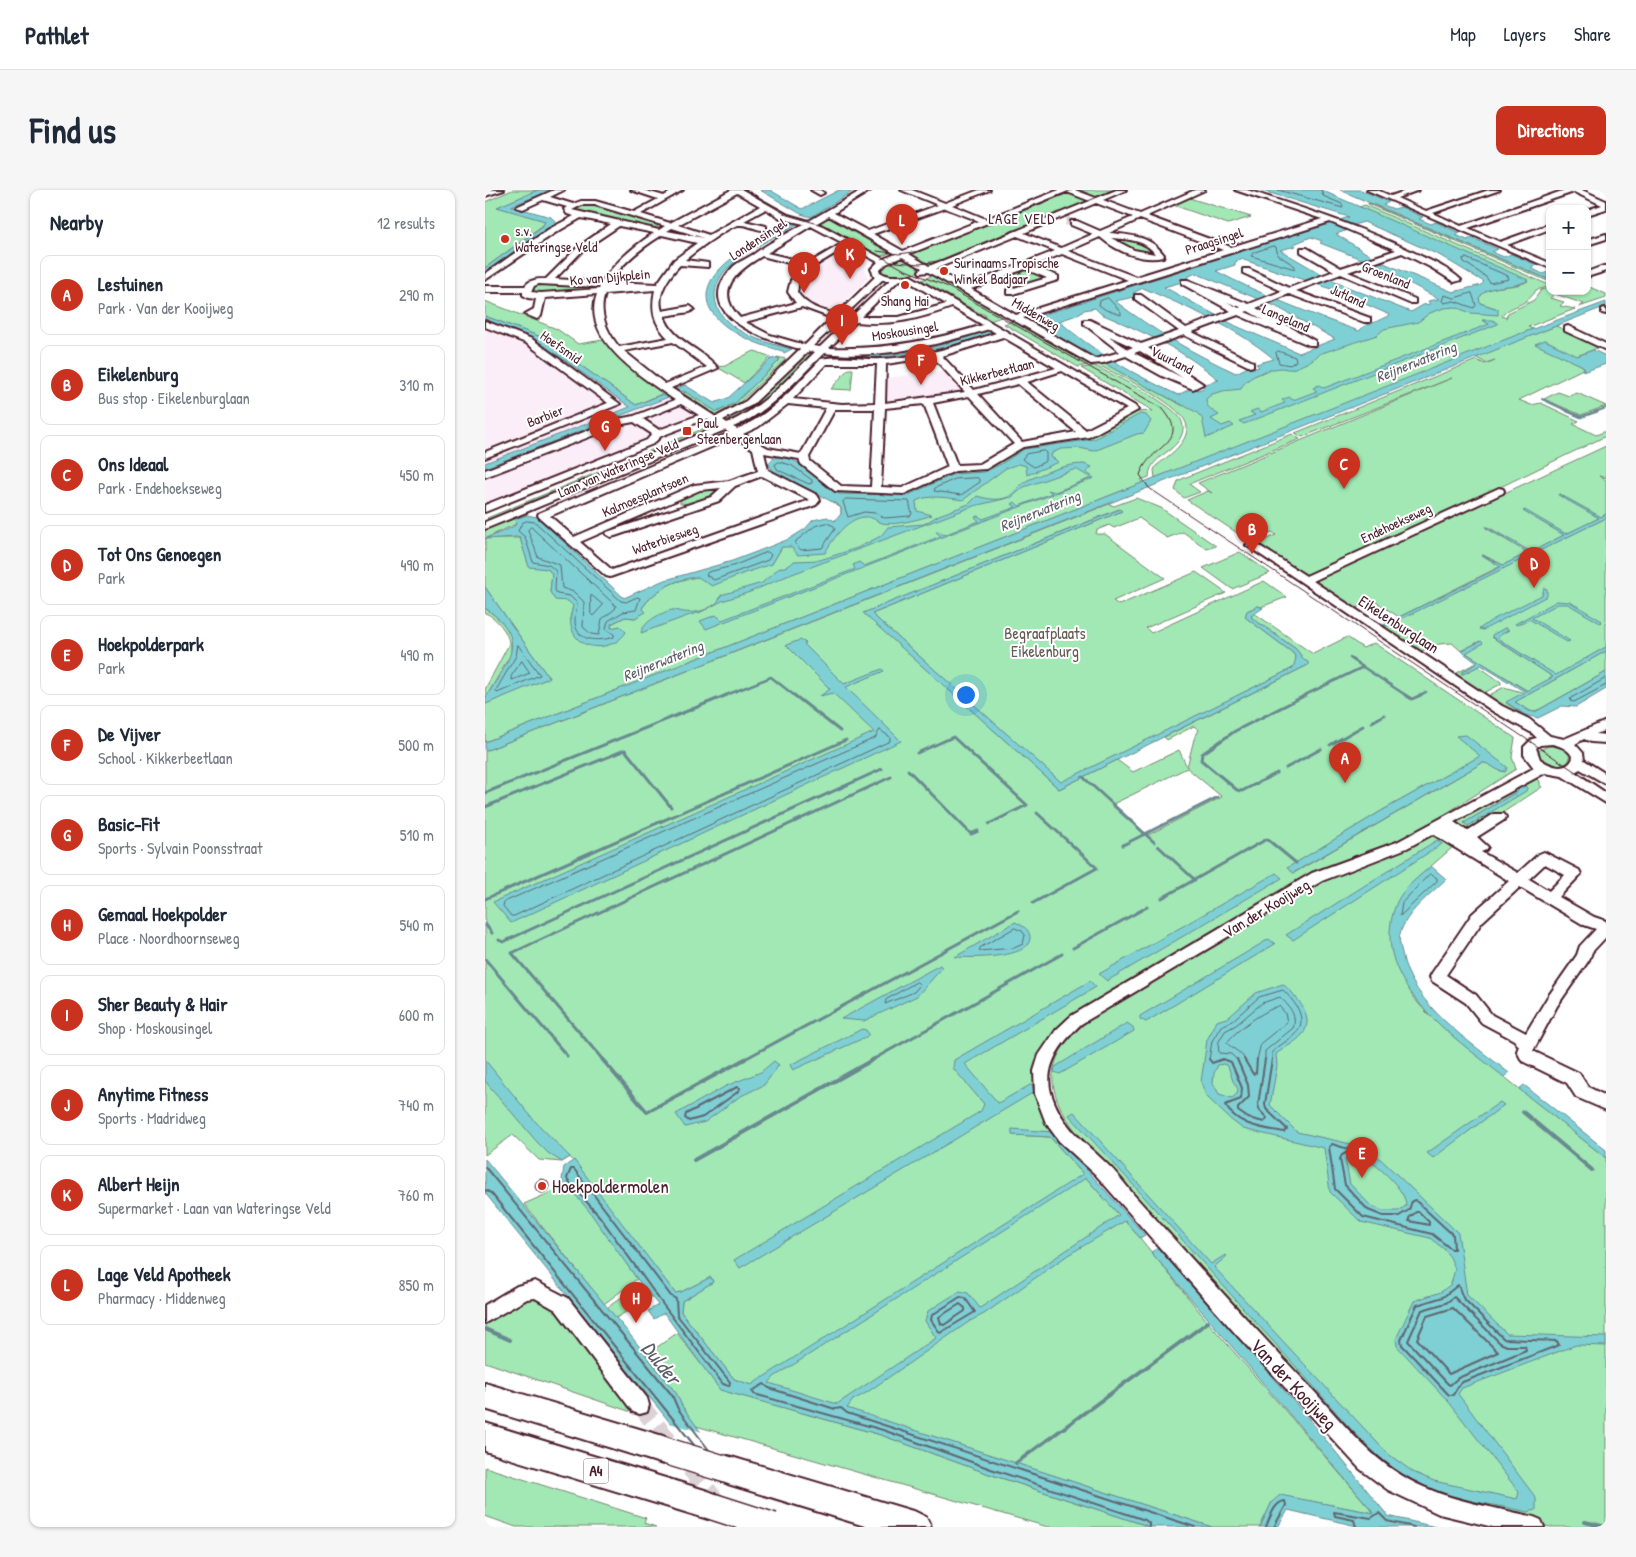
<!DOCTYPE html>
<html lang="en">
<head>
<meta charset="utf-8">
<style>
  body { margin:0; font-family:"Patrick Hand",sans-serif; background:#f6f6f7; color:#1f2937 }
  .controls { position:absolute; right:15px; top:15px; display:grid; overflow:hidden; border-radius:10px; box-shadow:0 1px 4px #0004 }
  .controls button { width:45px; height:45px; display:grid; place-items:center; padding:0; border:0; border-bottom:1px solid #e0e1e3; background:#fff; color:#1f2937; font:25px sans-serif }
  .you { position:absolute; left:480px; top:504px; width:18px; height:18px; margin:-12px; border:4px solid #fff; border-radius:50%; background:#1a73e8; box-shadow:0 0 0 8px #1a73e833 }
  .badge { display:grid; place-items:center; width:32px; height:32px; border-radius:50%; background:#c8321e; color:#fff; font-size:16px; font-weight:700 }
  .pin { position:absolute; translate:-50% -41px; filter:drop-shadow(0 1px 2px #0008) }
  .pin::after { content:''; position:absolute; top:26px; width:18px; height:15px; background:inherit; clip-path:polygon(0 0,100% 0,50% 100%) }
  .list { margin:0; padding:0; list-style:none }
  h2 { display:flex; justify-content:space-between; align-items:center; height:65px; margin:0; padding:0 20px; font-size:21px }
  h2 small { font-size:16px; font-weight:400; color:#747a83 }
  .list li { display:grid; grid-template-columns:32px 1fr auto; gap:15px; align-items:center; box-sizing:border-box; height:80px; margin:0 10px 10px; padding:0 10px; border:1px solid #e0e1e3; border-radius:10px }
  .list b { display:block; font-size:19px; white-space:nowrap }
  .list p { margin:0; font-size:16px; white-space:nowrap; color:#747a83 }
  .list em { font-size:16px; font-style:normal; color:#747a83 }
  .map { position:relative; flex:none; width:1121px; height:1337px; overflow:hidden; border-radius:10px }
  header { display:flex; align-items:center; gap:30px; box-sizing:border-box; height:70px; padding:0 25px; background:#fff; border-bottom:1px solid #e0e1e3 }
  header strong { font-size:24px }
  nav { display:flex; gap:28px; margin-inline-start:auto; font-size:18px }
  .intro { display:flex; align-items:center; justify-content:space-between; box-sizing:border-box; height:120px; padding:0 30px }
  h1 { margin:0; font-size:35px }
  .button { padding:12px 22px; border-radius:10px; background:#c8321e; color:#fff; font-size:18px; font-weight:700 }
  main { display:flex; gap:30px; padding:0 30px }
  aside { flex:1; background:#fff; border-radius:10px; box-shadow:0 1px 4px #0004 }
  .map>svg:first-child { display:block }
  .built { fill:#fceef8 }
  .green { fill:#a1e8b4; stroke:#768470; fill-rule:evenodd }
  .water { fill:#7ed0d4; stroke:#698990; fill-rule:evenodd }
  .pier { fill:#fff }
  .lines { fill:none; stroke-linecap:round; stroke-linejoin:round }
  .shore-far1 { stroke:#5f666f; stroke-width:1 }
  .shore { stroke:#5f666f; stroke-width:2 }
  .stream-far3 { stroke:#698990; stroke-width:2 }
  .stream-far2 { stroke:#698990; stroke-width:2.5 }
  .stream-far1 { stroke:#698990; stroke-width:3 }
  .stream { stroke:#698990; stroke-width:4 }
  .building { fill:#f6c5e7; stroke:#4a1f2b }
  .minor-tunnel-far1 { stroke:#dbd2d5; stroke-width:8; stroke-dasharray:8 4.5; stroke-linecap:butt }
  .minor-tunnel { stroke:#dbd2d5; stroke-width:18; stroke-dasharray:18 9; stroke-linecap:butt }
  .minor-casing { stroke:#4a1f2b; stroke-width:4 }
  .highway-casing { stroke:#4a1f2b; stroke-width:4 }
  .minor { fill:#fff; fill-rule:evenodd }
  .highway { fill:#fff; fill-rule:evenodd }
  .tram { stroke:#4a1f2b; stroke-width:1 }
  .highway-bridge-casing { stroke:#4a1f2b; stroke-width:29; stroke-linecap:butt }
  .highway-bridge { stroke:#fff; stroke-width:26 }
  .poi-dot { fill:#c8321e; stroke:#fff; stroke-width:2 }
  .labels { text-anchor:middle; stroke-width:4; stroke-linejoin:round; paint-order:stroke }
  .far-poi-label { font-size:14px; fill:#4a1f2b; stroke:#fff; text-anchor:start }
  .far-street-label { font-size:14px; fill:#4a1f2b; stroke:#fff }
  .far-neighbourhood-label { font-size:15px; letter-spacing:1px; fill:#4a1f2b; stroke:#fff }
  .far-water-label { font-size:15px; font-style:italic; fill:#5c5d66; stroke:#fff }
  .shield { fill:#fff; stroke:#80626b; stroke-width:1 }
  .shield-label { font-size:15px; font-weight:bold; fill:#4a1f2b }
  .street-label { font-size:16px; fill:#4a1f2b; stroke:#fff }
  .park-label { font-size:16px; fill:#645b54; stroke:#fff }
  .near-poi-label { font-size:19px; fill:#4a1f2b; stroke:#fff; text-anchor:start }
  .near-street-label { font-size:19px; fill:#4a1f2b; stroke:#fff }
  .near-water-label { font-size:21px; font-style:italic; fill:#5c5d66; stroke:#fff }
</style>
</head>
<body>
<header>
<strong>Pathlet</strong>
<nav><a>Map</a><a>Layers</a><a>Share</a></nav>
</header>
<div class="intro"><h1>Find us</h1><a class="button">Directions</a></div>
<main>
<aside>
<h2>Nearby<small>12 results</small></h2>
<ul class="list">
<li><span class="badge">A</span><div><b>Lestuinen</b><p>Park · Van der Kooijweg</p></div><em>290 m</em></li>
<li><span class="badge">B</span><div><b>Eikelenburg</b><p>Bus stop · Eikelenburglaan</p></div><em>310 m</em></li>
<li><span class="badge">C</span><div><b>Ons Ideaal</b><p>Park · Endehoekseweg</p></div><em>450 m</em></li>
<li><span class="badge">D</span><div><b>Tot Ons Genoegen</b><p>Park</p></div><em>490 m</em></li>
<li><span class="badge">E</span><div><b>Hoekpolderpark</b><p>Park</p></div><em>490 m</em></li>
<li><span class="badge">F</span><div><b>De Vijver</b><p>School · Kikkerbeetlaan</p></div><em>500 m</em></li>
<li><span class="badge">G</span><div><b>Basic-Fit</b><p>Sports · Sylvain Poonsstraat</p></div><em>510 m</em></li>
<li><span class="badge">H</span><div><b>Gemaal Hoekpolder</b><p>Place · Noordhoornseweg</p></div><em>540 m</em></li>
<li><span class="badge">I</span><div><b>Sher Beauty &amp; Hair</b><p>Shop · Moskousingel</p></div><em>600 m</em></li>
<li><span class="badge">J</span><div><b>Anytime Fitness</b><p>Sports · Madridweg</p></div><em>740 m</em></li>
<li><span class="badge">K</span><div><b>Albert Heijn</b><p>Supermarket · Laan van Wateringse Veld</p></div><em>760 m</em></li>
<li><span class="badge">L</span><div><b>Lage Veld Apotheek</b><p>Pharmacy · Middenweg</p></div><em>850 m</em></li>
</ul>
</aside>
<div class="map">
<svg width="1121" height="1337" viewBox="0 0 1121 1337">
  <rect width="100%" height="100%" fill="#fff"/>
  <filter id="ink" filterUnits="userSpaceOnUse"><feTurbulence type="fractalNoise" baseFrequency=".02" numOctaves="2"/><feDisplacementMap in="SourceGraphic" scale="10" xChannelSelector="R" yChannelSelector="G"/><feConvolveMatrix kernelMatrix="1 2 1 2 8 2 1 2 1" color-interpolation-filters="sRGB"/></filter>
  <g filter="url(#ink)">
    <g class="built">
      <path d="M 364,56 L 388,70 L 382,74 L 380,79 L 384,88 L 348,123 L 334,120 L 316,106 L 313,97 L 322,85 Z"/>
      <path d="M 0,129 L 50,149 L 145,217 L 0,273 Z"/>
      <path d="M 459,181 L 478,202 L 399,211 L 401,188 Z"/>
      <path d="M 186,207 L 215,225 L 221,232 L 0,323 L 0,278 Z"/>
    </g>
    <g class="green">
      <path d="M 27,0 L 53,0 L 13,17 L 61,31 L 58,35 L 0,78 L 0,12 Z"/>
      <path d="M 589,0 L 633,0 L 603,10 L 605,12 L 572,25 L 566,25 L 568,27 L 533,42 L 527,41 L 529,43 L 488,60 L 482,60 L 485,61 L 450,75 L 447,74 L 442,76 L 423,66 L 503,33 L 508,33 L 505,31 L 541,17 L 545,18 Z"/>
      <path d="M 701,7 L 766,27 L 743,34 L 685,14 Z"/>
      <path d="M 105,13 L 174,34 L 175,35 L 169,39 L 86,20 L 96,14 Z"/>
      <path d="M 883,13 L 1065,90 L 1065,92 L 883,14 Z"/>
      <path d="M 880,15 L 1064,95 L 1063,97 L 1051,100 C 1042,117 1026,114 1017,126 L 1021,128 L 1023,123 L 1049,110 L 1056,100 L 1065,98 L 1065,101 L 1102,101 L 1102,96 L 1121,104 L 1121,108 L 1094,117 L 1099,114 L 1070,104 L 1065,108 L 1079,112 L 1075,116 L 1090,119 L 1043,137 L 1048,139 L 852,218 L 670,288 L 669,280 L 671,276 C 682,267 702,254 702,238 C 703,216 632,185 613,175 L 614,173 L 617,172 L 698,216 L 705,210 L 974,108 L 1013,119 L 995,113 L 994,108 C 1004,92 1028,100 1043,91 L 874,17 Z"/>
      <path d="M 342,27 L 405,63 L 394,67 L 343,38 L 332,33 Z"/>
      <path d="M 621,46 C 640,48 657,49 671,64 C 653,68 635,54 621,46 Z"/>
      <path d="M 413,68 L 419,68 L 438,78 L 437,81 L 419,87 L 396,86 L 392,78 Z"/>
      <path d="M 540,76 L 570,88 L 543,96 L 520,84 Z"/>
      <path d="M 450,84 L 522,125 L 502,132 L 499,130 L 503,129 L 499,126 L 501,125 L 494,123 L 437,90 Z"/>
      <path d="M 52,92 L 105,94 L 103,100 L 55,104 L 44,103 L 46,96 Z"/>
      <path d="M 0,111 L 72,139 L 93,154 L 118,150 L 128,163 L 179,203 L 151,215 L 56,147 L 0,126 Z"/>
      <path d="M 530,130 L 607,174 L 593,177 L 519,134 Z"/>
      <path d="M 1071,136 L 1115,157 L 1092,166 L 1060,150 L 1100,178 L 1034,210 L 1046,215 L 1056,213 L 1094,231 L 1088,234 L 1111,245 L 1121,241 L 1121,246 L 1003,303 L 1011,307 L 1121,256 L 1121,288 L 1114,286 L 1121,290 L 1121,324 L 1116,327 L 1074,304 L 1114,328 L 1081,344 L 1038,321 L 1079,345 L 1046,362 L 1003,337 L 1001,338 L 1043,363 L 1018,375 L 998,365 L 1016,376 L 914,427 L 888,410 L 869,419 L 827,392 L 829,389 L 845,381 L 840,377 L 823,385 L 817,385 L 770,355 L 791,345 L 787,342 L 766,352 L 702,310 L 723,301 L 727,303 L 713,293 L 967,188 L 817,247 L 810,243 L 991,170 L 1000,174 L 1010,170 L 1001,173 L 990,167 Z"/>
      <path d="M 270,161 L 286,167 L 259,193 L 232,177 L 240,176 L 264,163 Z"/>
      <path d="M 320,163 L 330,164 L 287,206 L 248,232 L 242,228 L 253,222 Z"/>
      <path d="M 292,167 L 301,169 L 255,212 L 231,225 L 198,203 L 201,202 L 232,222 L 250,213 L 294,171 L 294,168 L 291,168 Z"/>
      <path d="M 328,171 L 334,172 L 286,221 L 266,234 L 263,233 L 257,237 L 253,235 L 267,229 L 268,226 Z"/>
      <path d="M 610,176 C 628,185 685,212 695,228 C 702,239 696,250 687,258 C 677,266 664,273 664,287 L 656,290 L 657,293 L 0,552 L 0,513 L 64,488 L 0,397 L 0,338 L 39,322 L 42,325 L 30,329 L 31,334 L 1,348 L 35,348 L 44,376 L 63,379 L 67,384 L 65,402 L 83,411 L 88,416 L 85,428 L 102,455 L 134,437 L 126,438 L 126,434 L 140,427 L 150,428 L 160,421 L 157,418 C 185,380 221,389 261,382 C 270,380 279,376 287,374 L 297,357 L 354,328 L 356,324 L 356,318 L 344,310 L 358,301 L 420,304 L 464,283 L 501,278 L 536,257 L 605,247 L 652,222 L 668,221 L 596,178 Z"/>
      <path d="M 363,179 L 368,179 L 366,200 L 346,199 Z"/>
      <path d="M 1073,202 L 1084,206 L 1092,203 L 1121,216 L 1096,225 L 1059,209 Z"/>
      <path d="M 227,235 L 232,239 L 7,332 L 2,328 Z"/>
      <path d="M 807,244 L 815,249 L 704,294 L 715,302 L 699,308 L 690,300 L 693,291 L 699,288 Z"/>
      <path d="M 234,297 L 233,303 C 221,310 209,315 195,313 L 195,311 C 208,301 219,300 234,297 Z"/>
      <path d="M 651,308 L 676,318 L 731,356 L 722,359 L 698,342 L 682,348 L 654,328 L 629,338 L 624,335 L 612,340 L 611,344 L 620,344 L 680,388 L 628,411 L 634,415 L 711,382 L 741,403 L 661,438 L 666,443 L 779,391 L 802,407 L 776,417 L 773,416 L 762,421 L 760,427 L 808,463 C 812,469 812,472 808,478 L 576,593 L 387,424 L 637,321 L 634,319 L 379,423 L 574,599 L 632,570 L 648,582 L 694,560 L 702,577 L 709,549 L 714,540 L 709,536 L 682,550 L 679,547 L 823,475 L 811,459 L 767,428 L 766,426 L 769,423 L 828,464 L 862,447 L 878,458 L 889,453 L 1030,548 L 1027,567 L 1031,579 L 932,642 L 902,656 L 840,678 L 628,799 C 611,814 588,823 572,839 C 551,859 549,896 557,922 C 559,929 565,936 568,942 L 527,940 L 528,945 L 565,947 L 655,1048 L 723,1132 L 889,1323 L 825,1311 L 787,1312 L 775,1337 L 727,1337 L 283,1193 L 266,1195 L 249,1189 L 196,1122 L 197,1111 L 228,1092 L 226,1087 L 196,1102 L 190,1103 L 85,967 L 77,972 L 54,970 L 28,945 L 0,965 L 0,561 L 624,314 L 629,316 ZM 972,546 L 1020,582 C 1011,581 1005,572 997,573 L 809,683 L 803,678 L 898,620 L 996,566 ZM 702,578 L 737,607 L 661,646 L 626,615 Z"/>
      <path d="M 1121,328 L 1121,457 L 1071,486 L 1012,448 L 1022,439 L 1020,438 L 1007,447 L 1068,487 L 1043,501 L 981,463 L 995,451 L 976,461 L 967,453 L 954,454 L 934,462 L 900,442 L 900,436 Z"/>
      <path d="M 755,362 L 785,383 L 747,399 L 718,378 Z"/>
      <path d="M 0,418 L 18,432 L 26,446 L 26,464 L 0,509 L 0,499 L 24,454 C 24,443 10,426 0,423 Z"/>
      <path d="M 1121,461 L 1121,482 L 1055,519 L 1047,522 L 1030,512 Z"/>
      <path d="M 989,474 L 991,475 L 976,483 L 978,484 L 993,476 L 1016,492 L 1016,494 L 997,504 L 968,485 Z"/>
      <path d="M 1019,497 L 1040,503 L 1021,513 L 1036,523 L 1033,526 L 1001,507 Z"/>
      <path d="M 1063,556 C 1072,555 1082,558 1085,568 L 1083,572 C 1073,579 1053,575 1053,561 Z"/>
      <path d="M 1050,588 L 1055,591 L 1055,595 L 1057,597 L 985,644 L 970,633 L 973,629 ZM 1042,598 L 1040,601 L 983,635 L 979,633 L 1033,601 Z"/>
      <path d="M 951,644 L 968,657 L 929,691 L 907,731 L 927,806 L 942,823 L 962,841 L 1121,968 L 1121,1337 L 1065,1337 L 973,1315 L 937,1302 L 887,1269 L 589,939 C 554,892 564,861 608,827 L 845,687 L 919,660 Z"/>
      <path d="M 80,996 C 104,1012 134,1064 152,1089 L 119,1114 L 39,1014 Z"/>
      <path d="M 155,1093 L 167,1106 L 131,1128 L 122,1118 Z"/>
      <path d="M 33,1108 L 53,1108 L 71,1116 L 161,1227 L 0,1172 L 0,1128 Z"/>
      <path d="M 192,1143 L 236,1200 L 396,1245 L 504,1284 L 666,1337 L 563,1337 L 211,1236 L 197,1216 L 191,1203 L 161,1165 Z"/>
      <path d="M 0,1277 L 161,1328 L 159,1333 L 171,1337 L 31,1337 L 0,1326 Z"/>
    </g>
    <g class="water">
      <path d="M 53,0 L 68,0 L 26,16 L 66,27 L 70,31 L 68,36 L 0,83 L 0,78 L 58,36 L 60,31 L 12,17 Z"/>
      <path d="M 275,0 L 285,0 L 317,19 L 354,0 L 370,0 L 326,27 L 316,24 Z"/>
      <path d="M 775,0 L 836,0 L 1043,90 C 1028,100 1004,92 994,108 L 995,113 L 1013,119 L 1013,125 L 986,123 L 970,117 L 959,118 L 945,123 L 933,132 L 899,139 L 892,145 L 834,164 C 831,169 814,177 807,179 C 804,180 800,178 796,178 C 783,179 760,187 756,199 L 738,201 L 727,204 L 721,209 C 721,218 727,220 734,225 L 726,229 L 737,236 L 745,233 L 749,236 L 721,248 L 717,228 L 711,222 L 651,191 L 541,130 L 864,27 ZM 879,32 L 954,65 L 999,92 L 996,95 L 968,102 L 894,71 L 851,44 L 872,37 L 868,35 ZM 826,47 L 837,51 L 835,53 L 889,74 L 954,109 L 943,111 L 945,114 L 938,115 L 926,122 L 850,92 L 795,60 L 811,56 L 809,54 ZM 756,69 L 846,99 L 905,125 L 884,135 L 882,134 L 874,141 C 825,124 777,105 731,81 L 750,75 L 750,72 ZM 710,83 L 790,116 L 850,149 L 814,163 L 751,136 L 679,97 L 697,92 L 696,91 ZM 658,98 C 703,118 751,137 789,169 L 771,174 L 774,177 L 770,178 L 765,176 L 751,183 C 707,163 668,140 630,111 L 654,106 L 648,103 ZM 610,118 L 616,124 C 657,141 700,161 734,190 L 717,195 L 719,198 L 713,200 L 707,198 L 693,205 C 650,185 609,162 574,131 L 595,124 L 599,120 Z"/>
      <path d="M 855,0 L 876,0 L 904,12 L 898,15 L 909,19 L 916,17 L 938,27 L 934,29 L 946,34 L 951,32 L 975,43 L 971,45 L 982,50 L 987,48 L 1013,59 L 1007,62 L 1019,67 L 1026,64 L 1052,75 L 1046,78 L 1058,84 L 1065,81 L 1065,90 Z"/>
      <path d="M 307,32 L 314,33 C 290,47 262,60 242,79 C 235,86 230,96 230,106 C 231,140 281,153 307,159 L 299,163 L 298,161 C 265,154 195,125 233,81 C 252,60 283,46 307,32 Z"/>
      <path d="M 1121,112 L 1121,116 L 1071,136 L 0,561 L 0,552 L 1029,146 Z"/>
      <path d="M 0,126 L 56,147 L 151,215 L 200,195 L 229,213 L 243,208 L 286,169 L 294,168 L 294,171 L 250,213 L 232,222 L 199,201 L 0,278 L 0,273 L 145,217 L 50,149 L 0,129 Z"/>
      <path d="M 997,130 L 1008,130 L 1013,134 L 759,234 L 754,231 L 770,225 L 765,222 L 772,219 L 776,222 L 800,213 L 797,210 L 804,207 L 808,210 L 832,201 L 828,198 L 834,195 L 839,198 L 1004,134 Z"/>
      <path d="M 502,141 L 507,143 C 452,162 401,171 343,167 L 346,165 C 375,165 403,166 431,161 C 456,156 479,148 502,141 Z"/>
      <path d="M 1060,150 L 1092,166 L 1108,160 L 1121,166 L 1121,174 L 1101,181 L 1097,180 L 1100,178 L 1098,176 L 1050,154 Z"/>
      <path d="M 655,224 L 661,225 L 666,231 L 659,243 L 652,244 L 609,261 L 594,258 L 576,259 L 567,263 L 566,267 L 574,272 L 542,285 L 541,276 L 534,274 L 521,278 L 478,310 C 464,308 444,304 431,311 L 432,321 L 447,325 C 436,329 408,336 397,333 C 391,331 387,326 379,327 C 361,329 348,349 340,363 L 313,365 L 306,357 L 297,357 L 287,374 L 262,382 L 227,396 L 213,387 C 190,389 169,400 157,418 L 161,422 L 150,428 L 140,427 L 126,434 L 126,438 L 135,436 L 141,442 C 130,461 94,463 87,439 C 84,431 86,424 88,416 L 83,411 L 70,410 L 65,402 L 67,384 L 63,379 L 44,377 L 35,348 L 31,347 L 0,349 L 28,337 L 31,334 L 30,329 L 42,325 L 52,327 L 139,408 L 177,391 L 247,371 L 271,362 L 304,349 L 320,339 L 328,330 L 342,327 L 350,331 L 356,324 L 356,318 L 352,314 L 290,284 L 283,273 C 303,250 336,297 354,304 L 423,305 L 469,284 L 499,282 L 516,274 L 539,259 L 609,249 Z"/>
      <path d="M 599,274 L 607,277 L 601,282 L 609,288 L 221,439 L 215,431 L 231,425 L 237,430 L 370,379 L 368,375 L 374,372 L 379,376 L 456,346 L 451,342 L 454,341 L 459,345 L 494,331 L 490,327 L 493,326 L 498,329 L 531,317 L 527,314 L 530,312 L 534,316 L 567,303 L 563,300 L 570,302 L 606,288 L 591,279 L 539,297 L 527,307 L 489,316 L 302,386 L 265,402 L 237,411 L 216,422 L 205,425 L 156,443 C 158,432 177,422 187,420 C 191,419 195,422 199,422 C 212,424 233,418 236,405 L 277,393 L 293,379 L 305,375 L 309,371 L 335,370 L 372,358 L 396,346 L 403,337 L 439,334 L 454,325 L 484,314 L 492,306 C 502,309 517,312 526,305 C 532,300 535,294 543,290 C 561,282 580,274 599,274 Z"/>
      <path d="M 1074,304 L 1116,327 L 1121,324 L 1121,328 L 902,436 L 898,435 L 1016,377 L 997,365 L 1018,375 L 1043,363 L 1000,337 L 1002,337 L 1046,362 L 1079,345 L 1038,321 L 1040,320 L 1081,344 L 1114,328 L 1073,305 Z"/>
      <path d="M 635,319 L 637,321 L 387,424 L 576,592 L 808,478 L 811,468 L 808,463 L 760,427 L 762,421 L 773,416 L 778,418 L 766,426 L 767,428 L 811,459 L 819,470 L 823,472 L 823,475 L 574,599 L 378,423 Z"/>
      <path d="M 0,397 L 64,488 L 1,514 L 0,509 C 23,471 46,450 0,418 Z"/>
      <path d="M 1059,398 L 1062,399 L 1062,406 L 998,440 L 994,439 L 1007,430 L 1057,405 Z"/>
      <path d="M 1072,411 L 1085,412 L 1117,431 L 1115,433 L 1083,414 L 1073,414 L 1047,428 L 1085,451 L 1082,452 L 1044,429 L 1032,435 L 1030,434 Z"/>
      <path d="M 1020,438 L 1024,440 L 1012,447 L 1016,451 L 1071,485 L 1121,457 L 1121,461 L 1030,512 L 1044,521 L 1050,522 L 1121,482 L 1121,499 L 1091,517 L 1077,516 L 1053,528 L 1040,525 L 1021,512 L 1040,502 L 996,475 L 978,484 L 976,483 L 992,473 L 976,461 L 996,451 L 998,453 L 981,463 L 1042,501 L 1068,487 L 1007,447 L 1007,445 Z"/>
      <path d="M 315,450 L 321,453 L 319,454 L 359,494 L 397,479 L 399,481 L 361,497 L 416,551 L 26,733 L 8,712 L 389,542 L 348,503 L 335,506 L 345,499 L 301,455 Z"/>
      <path d="M 981,545 L 1022,577 L 1021,581 C 1011,583 1006,572 997,573 L 808,683 L 802,678 L 898,620 L 995,566 L 971,546 Z"/>
      <path d="M 1038,594 L 1042,598 L 1041,601 L 983,636 L 979,633 L 1033,601 L 1034,597 Z"/>
      <path d="M 952,650 L 957,654 L 808,750 L 801,745 Z"/>
      <path d="M 946,676 L 961,689 C 945,705 921,722 915,744 C 913,750 916,758 917,763 C 927,816 985,851 1024,883 L 1019,887 C 969,847 879,789 912,712 C 918,698 935,686 946,676 Z"/>
      <path d="M 791,683 L 797,688 L 622,791 L 614,784 Z"/>
      <path d="M 530,732 C 538,736 545,739 545,748 C 545,769 485,768 470,767 Z"/>
      <path d="M 784,749 L 790,754 L 661,832 L 655,829 L 655,826 Z"/>
      <path d="M 455,775 L 457,778 L 432,806 L 379,831 L 356,829 Z"/>
      <path d="M 605,791 L 611,797 L 480,874 L 513,913 L 547,894 L 549,902 L 255,1078 L 249,1070 L 496,921 L 499,914 L 468,878 L 469,870 Z"/>
      <path d="M 798,794 C 810,805 832,827 817,845 C 811,852 799,858 791,864 L 792,876 L 785,915 L 812,942 L 884,958 L 973,1043 L 982,1105 L 1022,1144 L 1121,1147 L 1121,1156 L 1091,1155 L 977,1198 L 973,1204 L 1051,1308 L 1051,1320 L 1043,1322 C 1005,1313 960,1310 926,1290 C 881,1263 848,1217 813,1179 C 736,1095 662,1008 584,925 L 589,922 L 726,1074 L 740,1065 L 742,1066 L 729,1077 L 902,1263 L 928,1282 L 949,1291 L 1032,1309 L 1034,1302 L 963,1211 L 912,1156 L 911,1149 L 929,1111 L 956,1102 L 966,1094 L 970,1079 L 965,1067 L 959,1059 L 945,1048 L 876,1032 L 845,1002 L 839,958 L 758,939 L 745,929 L 721,906 L 716,892 L 722,850 L 732,831 L 744,827 L 771,803 ZM 738,874 L 743,876 L 748,891 L 753,899 L 752,904 L 747,908 L 734,904 L 728,893 L 729,883 L 733,875 ZM 874,965 C 889,971 922,1000 921,1016 L 913,1021 L 898,1021 L 886,1016 L 865,994 L 860,969 Z"/>
      <path d="M 642,833 L 648,837 L 649,841 L 575,884 L 569,882 L 570,877 Z"/>
      <path d="M 377,839 L 381,840 L 384,844 L 381,847 L 308,880 L 305,875 Z"/>
      <path d="M 0,870 L 49,930 L 85,967 L 77,972 L 63,963 L 52,952 L 0,891 Z"/>
      <path d="M 289,871 L 294,875 L 279,895 L 254,907 L 220,932 L 200,937 L 191,924 L 241,896 L 276,882 Z"/>
      <path d="M 1039,895 L 1121,960 L 1121,968 L 1034,899 Z"/>
      <path d="M 1015,912 L 1019,915 L 948,968 L 942,963 Z"/>
      <path d="M 527,939 L 568,942 L 660,1045 L 655,1048 L 640,1031 L 583,1065 L 499,1124 L 485,1131 L 381,1203 L 368,1210 L 362,1218 L 727,1337 L 666,1337 L 504,1284 L 396,1245 L 235,1200 L 179,1123 L 169,1129 L 163,1121 L 173,1115 L 155,1093 L 104,1021 L 88,1002 L 80,996 L 77,989 L 79,977 L 89,970 L 190,1103 L 196,1102 L 226,1087 L 228,1092 L 197,1111 L 196,1122 L 249,1189 L 266,1195 L 598,984 L 565,947 L 527,945 ZM 601,988 L 634,1025 L 495,1118 L 483,1103 L 475,1101 L 443,1121 L 440,1131 L 451,1148 L 352,1214 L 284,1193 L 289,1187 Z"/>
      <path d="M 0,969 L 142,1141 L 191,1203 L 197,1216 L 215,1241 L 295,1337 L 269,1337 L 0,1003 Z"/>
      <path d="M 673,1058 L 819,1223 L 903,1326 L 951,1337 L 876,1337 L 803,1320 L 793,1337 L 775,1337 L 787,1312 L 795,1305 L 889,1323 L 666,1062 Z"/>
    </g>
    <path class="pier" d="M 180,1232 L 221,1243 L 297,1335 L 266,1337 Z"/>
    <g class="lines">
      <g class="shore-far1">
        <path d="M 793,0 L 858,18 L 857,14 L 838,6 L 836,0"/>
        <path d="M 788,56 L 791,57 L 793,65 L 810,76 L 810,79 L 766,66 L 768,63 Z"/>
        <path d="M 981,68 L 1023,86 L 1024,89 L 1005,93 L 1001,87 L 979,72 L 978,69 Z"/>
        <path d="M 987,103 L 991,115 L 989,118 L 969,111 L 959,113 L 957,111 L 959,105 L 969,108 Z"/>
        <path d="M 623,108 L 636,122 L 636,125 L 621,120 L 614,115 L 615,111 Z"/>
        <path d="M 793,161 L 810,167 L 811,171 L 805,175 L 794,173 L 791,163 Z"/>
        <path d="M 559,261 L 561,263 L 561,271 L 549,277 L 537,269 L 541,264 Z"/>
        <path d="M 294,272 L 306,275 L 327,290 L 327,293 L 324,294 L 293,280 L 290,275 Z"/>
        <path d="M 493,288 L 495,292 L 476,305 L 449,301 L 450,298 L 470,289 Z"/>
        <path d="M 361,309 L 424,311 L 427,324 L 425,326 L 399,328 L 391,323 L 379,322 L 363,327 L 358,312 Z"/>
        <path d="M 42,331 L 50,332 L 136,411 L 141,412 L 152,407 L 155,408 L 151,420 L 138,422 L 123,431 L 121,439 L 129,444 L 129,447 C 113,452 89,452 90,429 C 90,423 92,419 92,413 L 85,406 L 72,404 L 70,400 L 71,381 L 64,375 L 48,372 L 40,347 L 33,341 L 37,333 Z"/>
        <path d="M 342,333 L 349,336 L 350,339 L 337,358 L 316,360 L 310,354 L 311,351 L 330,336 Z"/>
        <path d="M 46,337 L 131,416 L 130,419 L 117,429 L 114,445 L 106,444 L 98,437 L 99,412 L 89,402 L 77,398 L 75,375 L 53,367 L 43,340 Z"/>
        <path d="M 283,362 L 286,365 L 283,370 L 229,390 L 221,385 L 223,382 L 248,376 Z"/>
        <path d="M 106,405 L 118,415 L 108,426 L 106,424 Z"/>
        <path d="M 33,455 L 55,485 L 12,503 L 11,500 L 31,466 Z"/>
        <path d="M 37,471 L 45,483 L 27,490 L 26,487 Z"/>
        <path d="M 1121,488 L 1086,508 L 1085,511 L 1089,512 L 1121,495"/>
        <path d="M 395,540 L 405,547 L 405,551 L 29,726 L 26,726 L 18,716 L 19,712 L 390,548 Z"/>
        <path d="M 945,684 L 952,688 L 952,691 L 915,726 L 917,713 Z"/>
        <path d="M 530,738 L 537,741 L 540,745 L 538,754 L 529,758 L 494,761 L 495,758 Z"/>
        <path d="M 432,792 L 435,795 L 429,802 L 400,814 L 401,810 Z"/>
        <path d="M 724,870 L 727,851 L 736,836 L 747,831 L 774,807 L 798,800 C 810,812 825,830 809,845 C 803,851 794,855 787,862 L 787,870"/>
        <path d="M 735,870 L 741,870"/>
        <path d="M 752,870 L 746,864 L 734,863 L 733,853 L 740,841 L 751,835 L 777,813 L 795,807 C 803,815 813,825 808,838 L 780,861 L 780,870"/>
        <path d="M 760,870 C 756,861 748,860 742,853 C 749,841 780,820 794,816 L 800,823 L 802,832 L 776,853 L 772,870"/>
      </g>
      <g class="shore">
        <path d="M 724,869 L 727,873 L 738,869 L 746,872 L 757,898 L 756,909 L 740,915 C 753,936 777,938 799,942 L 802,939 L 781,919 L 780,914 L 787,869"/>
        <path d="M 752,869 L 763,895 L 764,907 L 753,918 L 753,921 L 763,928 L 779,932 L 782,928 L 775,921 L 773,915 L 780,869"/>
        <path d="M 759,869 L 768,884 L 771,883 L 772,869"/>
        <path d="M 252,897 L 255,898 L 254,901 L 218,927 L 204,931 L 200,928 L 201,924 Z"/>
        <path d="M 847,954 L 863,959 L 863,962 L 857,965 L 855,969 L 860,995 L 883,1020 L 898,1026 L 914,1026 L 924,1020 L 927,1011 L 930,1010 L 968,1045 L 969,1059 L 966,1059 L 947,1044 L 878,1027 L 850,999 L 844,957 Z"/>
        <path d="M 0,977 L 187,1205 L 193,1219 L 224,1260"/>
        <path d="M 86,979 L 89,979 L 186,1106 L 191,1109 L 192,1125 L 245,1192 L 244,1196 L 238,1194 L 179,1116 L 115,1027 L 83,991 L 82,988 Z"/>
        <path d="M 0,1000 L 6,1003 L 209,1255"/>
        <path d="M 931,1022 L 934,1022 L 944,1032 L 944,1035 L 924,1031 L 924,1028 Z"/>
        <path d="M 973,1095 L 978,1108 L 1019,1149 L 1072,1151 L 1074,1155 L 975,1193 L 968,1205 L 964,1205 L 917,1155 L 916,1150 L 932,1115 L 958,1107 Z"/>
        <path d="M 475,1107 L 480,1108 L 490,1122 L 455,1143 L 446,1130 L 447,1125 Z"/>
        <path d="M 969,1107 L 1015,1153 L 1022,1156 L 1040,1156 L 1041,1160 L 973,1188 L 965,1195 L 963,1194 L 923,1151 L 937,1120 L 961,1113 Z"/>
        <path d="M 475,1114 L 480,1118 L 480,1121 L 459,1135 L 456,1134 L 454,1127 Z"/>
        <path d="M 968,1118 L 1013,1162 L 964,1184 L 932,1149 L 942,1126 Z"/>
        <path d="M 664,1337 L 664,1333 L 660,1330 L 506,1279 L 398,1240 L 269,1204 L 267,1201 L 279,1194 L 284,1198 L 350,1219 L 356,1218 L 362,1223 L 710,1337"/>
        <path d="M 781,1337 C 785,1328 789,1312 800,1311 L 801,1315 L 789,1337"/>
        <path d="M 871,1337 L 869,1330 L 850,1326 L 849,1322 L 886,1328 L 894,1323 L 902,1331 L 929,1337"/>
      </g>
      <g class="stream-far3">
        <path d="M 1057,209 L 1085,222"/>
        <path d="M 1110,222 L 1121,218"/>
      </g>
      <g class="stream-far2">
        <path d="M 1082,221 L 1096,227 L 1113,221"/>
        <path d="M 865,468 L 878,477"/>
        <path d="M 239,506 L 286,487 L 310,506"/>
        <path d="M 818,506 L 878,477 L 922,506"/>
        <path d="M 933,506 L 941,502"/>
      </g>
      <g class="stream-far1">
        <path d="M 309,505 L 355,541"/>
        <path d="M 920,505 L 927,509 L 936,505"/>
        <path d="M 887,532 L 899,525"/>
        <path d="M 845,555 L 878,536"/>
        <path d="M 432,563 L 468,547 L 542,615 L 504,634"/>
        <path d="M 801,578 L 836,559"/>
        <path d="M 423,580 L 486,644 L 493,641"/>
        <path d="M 792,583 L 757,601 L 752,600 L 716,570 L 717,564 L 750,541 L 821,505"/>
        <path d="M 598,587 L 669,652"/>
        <path d="M 0,603 L 242,505"/>
        <path d="M 0,617 L 140,560 L 186,617"/>
        <path d="M 638,655 L 733,607"/>
        <path d="M 673,656 L 710,690"/>
        <path d="M 677,708 L 782,649 L 811,673"/>
        <path d="M 0,709 L 361,550"/>
        <path d="M 548,713 L 612,678 L 552,623"/>
        <path d="M 0,734 L 7,743"/>
        <path d="M 14,750 L 18,752 L 397,579"/>
        <path d="M 588,758 L 662,717"/>
        <path d="M 0,769 L 82,866"/>
        <path d="M 118,870 L 27,763 L 406,587"/>
        <path d="M 258,870 L 533,721"/>
        <path d="M 387,870 L 577,764"/>
      </g>
      <g class="stream">
        <path d="M 117,869 L 162,922 L 260,869"/>
        <path d="M 1038,922 L 1107,980"/>
        <path d="M 209,970 L 389,869"/>
        <path d="M 0,1139 L 25,1150"/>
        <path d="M 531,1273 L 723,1132"/>
        <path d="M 1100,1332 L 1121,1337"/>
      </g>
    </g>
    <circle class="building" cx="57" cy="996" r="7"/>
    <g class="lines">
      <path class="minor-tunnel-far1" d="M 581,31 L 589,33"/>
      <path class="minor-tunnel" d="M 155,1215 L 235,1316"/>
      <g class="minor-casing">
        <g id="minor">
          <path d="M 6,0 L 19,0 L 0,6 L 0,2 Z"/>
          <path d="M 69,0 L 79,0 L 65,7 L 88,14 L 96,11 L 110,11 L 149,22 L 173,9 L 146,0 L 158,0 L 179,6 L 189,0 L 198,0 L 156,24 L 185,33 L 246,0 L 258,0 L 303,25 L 324,31 L 377,0 L 386,0 L 349,23 L 383,41 L 453,15 L 416,0 L 427,0 L 460,13 L 494,0 L 505,0 L 467,15 L 501,29 L 574,0 L 590,0 L 611,8 L 631,0 L 641,0 L 618,10 L 655,24 L 710,0 L 720,0 L 662,26 L 746,57 L 837,29 L 750,0 L 762,0 C 820,19 878,37 934,65 C 948,72 965,79 976,90 L 969,92 L 947,78 L 917,63 L 863,82 L 930,109 L 930,113 L 924,113 L 856,84 L 811,101 L 885,128 L 885,132 L 879,132 L 804,104 L 771,118 L 830,151 L 830,155 L 824,155 L 753,125 L 707,142 L 768,172 L 768,176 L 765,177 L 699,145 L 663,158 L 718,194 L 708,199 L 677,186 L 641,166 L 618,173 L 606,174 L 443,82 L 435,83 L 434,81 L 437,78 L 417,67 L 401,74 L 394,81 C 402,89 417,85 426,86 L 650,216 L 653,220 L 604,247 L 538,257 L 501,279 L 470,281 L 419,304 L 350,301 L 316,274 L 314,269 L 279,263 L 283,280 L 332,305 L 335,310 L 331,315 L 125,387 L 121,386 L 54,327 L 53,325 L 54,323 L 244,243 L 240,240 L 0,339 L 0,332 L 234,236 L 231,234 L 221,236 L 219,234 L 224,230 L 221,229 L 176,246 L 168,254 L 0,322 L 0,315 L 162,250 L 167,244 L 149,232 L 138,234 L 0,287 L 0,280 L 133,229 L 149,226 L 190,210 C 159,188 95,150 112,104 L 60,108 L 56,126 L 52,129 L 40,124 L 49,119 L 51,109 L 43,108 L 38,105 L 38,102 L 0,102 L 0,96 L 40,96 C 45,89 53,89 61,89 L 93,57 L 126,34 L 96,28 L 70,43 L 0,90 L 0,84 L 64,39 L 89,26 L 82,24 L 79,19 L 82,17 L 58,10 L 38,19 L 31,17 ZM 582,2 L 605,11 L 444,76 L 424,64 ZM 252,3 L 275,16 L 224,45 L 193,35 ZM 611,13 L 648,27 L 615,41 L 592,31 L 586,31 L 586,35 L 608,44 L 576,58 L 539,43 ZM 97,15 L 110,15 L 180,36 L 174,40 L 87,20 ZM 460,18 L 494,31 L 418,61 L 388,44 ZM 281,19 L 297,29 L 319,34 C 302,44 283,53 269,64 C 263,68 255,71 249,76 C 201,124 280,150 315,159 L 261,211 L 231,227 L 186,198 L 233,178 C 216,158 188,152 179,126 L 205,122 L 209,119 L 205,116 L 177,121 C 171,104 184,86 195,75 L 223,77 L 223,73 L 200,70 C 208,63 245,35 254,35 C 263,34 272,41 281,40 L 281,36 L 259,31 ZM 344,26 L 411,64 L 398,69 L 332,33 ZM 655,29 L 738,60 L 651,87 L 583,61 L 615,47 C 631,61 656,72 678,67 L 679,65 C 666,46 646,45 624,43 ZM 845,32 L 911,60 L 856,78 L 822,58 L 816,58 L 816,62 L 849,81 L 804,98 L 764,79 L 758,79 L 758,83 L 797,101 L 764,114 L 703,90 L 697,90 L 697,94 L 746,121 L 701,138 L 656,105 L 650,105 L 650,109 L 694,141 L 656,154 L 605,130 L 599,130 L 599,134 L 635,162 L 610,169 L 538,128 ZM 134,36 L 169,43 C 148,57 131,71 117,92 L 70,89 L 98,60 ZM 326,36 L 358,53 L 324,73 L 282,63 ZM 187,38 L 219,48 L 182,41 ZM 177,45 L 212,53 L 189,70 L 172,94 L 125,92 C 138,72 156,58 177,45 ZM 532,46 L 570,61 L 480,96 L 450,79 ZM 626,48 C 642,49 661,50 670,64 L 649,60 ZM 363,56 L 393,72 L 386,79 L 390,87 L 352,124 C 336,121 321,116 312,102 C 313,99 313,93 314,90 C 319,80 352,63 363,56 ZM 577,64 L 643,90 L 531,125 L 486,99 L 540,79 L 562,88 L 522,100 L 522,104 L 528,104 L 573,90 L 573,86 L 547,76 ZM 277,66 L 319,77 L 306,90 L 303,102 L 311,113 L 255,128 C 228,100 252,81 277,66 ZM 420,89 L 461,114 L 414,127 L 376,127 L 413,91 ZM 397,90 L 405,90 L 367,126 L 360,125 ZM 54,94 L 115,97 L 114,99 L 56,103 L 46,102 L 49,96 ZM 170,100 C 166,119 168,133 183,148 L 134,157 C 122,142 113,123 120,104 ZM 742,112 L 756,117 L 754,118 ZM 317,117 L 347,128 L 320,155 L 285,145 L 260,132 ZM 467,117 L 498,135 C 447,151 398,160 344,158 L 371,132 C 406,136 435,129 467,117 ZM 763,121 L 779,130 L 760,122 ZM 356,130 L 362,131 L 335,157 L 328,156 ZM 504,139 L 511,143 C 474,156 437,167 398,169 C 379,170 354,165 336,169 C 310,196 286,225 252,239 L 248,237 C 285,222 311,190 339,163 C 395,170 452,155 504,139 ZM 622,145 L 648,157 L 643,159 ZM 518,147 L 571,178 L 489,200 L 457,166 ZM 188,152 L 222,177 L 180,194 L 139,161 ZM 324,161 L 330,162 C 303,188 278,218 242,233 L 238,230 L 267,215 ZM 655,161 L 698,188 L 649,163 ZM 448,167 L 480,202 L 400,213 L 401,174 ZM 341,174 L 392,174 L 390,213 L 357,214 L 308,209 ZM 577,181 L 642,219 L 601,240 L 542,192 ZM 533,194 L 591,242 L 537,252 L 493,204 ZM 484,206 L 529,254 L 495,274 L 472,275 L 448,213 ZM 196,214 L 214,225 L 174,240 L 158,229 ZM 303,214 L 341,218 L 316,264 L 283,258 L 258,244 L 273,237 ZM 439,214 L 463,277 L 417,298 L 396,297 L 400,218 ZM 350,219 L 390,219 L 386,297 L 356,296 L 325,271 L 324,267 ZM 250,247 L 268,259 L 273,281 L 244,291 L 209,295 L 89,347 L 65,326 ZM 277,286 L 325,310 L 127,380 L 95,352 L 215,300 L 236,298 L 226,307 L 122,342 L 121,344 L 126,347 L 130,346 L 234,311 L 250,296 Z"/>
          <path d="M 326,0 L 335,0 L 339,3 L 335,5 Z"/>
          <path d="M 882,0 L 892,0 L 906,6 L 923,0 L 934,0 L 912,8 L 941,21 L 1004,0 L 1015,0 L 948,23 L 976,36 L 1080,0 L 1097,0 L 1121,11 L 1121,19 L 1102,25 L 1102,20 L 1117,15 L 1089,2 L 983,38 L 1015,52 L 1065,34 L 1065,39 L 1022,55 L 1065,73 L 1065,78 Z"/>
          <path d="M 1121,44 L 1121,49 L 1102,55 L 1102,50 Z"/>
          <path d="M 1118,76 L 1121,76 L 1121,81 L 1102,87 L 1102,82 Z"/>
          <path d="M 1120,118 L 1121,124 L 1117,123 L 1117,119 Z"/>
          <path d="M 0,131 L 47,149 L 135,214 L 0,268 L 0,262 L 123,213 L 41,153 L 0,137 Z"/>
          <path d="M 1083,136 L 1121,154 L 1121,160 L 1080,141 L 1080,137 Z"/>
          <path d="M 1014,298 L 1018,299 L 1019,301 L 1018,303 L 828,391 L 1017,516 L 1044,529 L 1065,546 L 1079,549 L 1121,531 L 1121,540 L 1111,544 L 1121,545 L 1121,553 L 1106,552 L 1099,549 L 1090,554 L 1098,563 L 1099,570 L 1121,584 L 1121,594 L 1095,579 L 1090,582 L 1121,603 L 1121,613 L 1077,586 L 1060,583 L 969,632 L 982,641 L 1009,624 L 1019,624 L 1021,627 L 1019,630 L 992,647 L 1003,657 L 1001,660 L 996,662 L 1033,683 L 1054,664 L 1059,662 L 1094,680 L 1096,684 L 1074,707 L 1109,727 L 1121,731 L 1121,747 L 1107,762 L 1104,770 L 1072,816 L 1048,861 L 1094,883 L 1103,897 L 1121,906 L 1121,920 L 1091,907 L 1082,893 L 1037,871 L 1032,861 L 1034,856 L 1029,850 L 997,833 L 981,813 L 947,791 L 945,787 L 947,783 L 987,724 L 1024,691 L 948,644 L 922,658 L 837,691 L 596,834 C 576,853 557,877 567,906 C 577,936 599,952 621,973 C 631,982 639,993 648,1004 C 706,1068 764,1133 824,1196 C 853,1227 880,1263 916,1285 C 955,1310 1005,1316 1049,1327 L 1056,1330 L 1059,1337 L 1008,1337 L 954,1324 L 903,1300 L 875,1279 L 750,1143 L 610,984 L 574,951 L 561,933 L 550,904 L 549,881 L 554,865 L 571,840 L 586,826 L 827,683 L 912,652 L 1049,578 L 1039,565 L 1039,557 L 1047,549 L 1052,548 L 1047,543 L 1009,522 L 761,355 L 766,352 L 770,353 L 821,386 ZM 1067,554 C 1076,556 1084,559 1088,568 C 1081,583 1065,576 1055,569 L 1051,558 L 1055,555 ZM 1060,674 L 1080,685 L 1064,701 L 1044,689 ZM 1035,697 L 1099,735 L 1111,739 L 1095,756 L 1092,765 L 1062,808 L 1041,843 L 1007,825 L 991,805 L 961,785 L 997,732 Z"/>
          <path d="M 50,1091 L 83,1108 L 162,1208 L 164,1215 L 162,1222 L 155,1224 L 148,1222 L 71,1120 L 50,1108 L 42,1109 L 0,1133 L 0,1115 L 32,1096 Z"/>
        </g>
      </g>
      <g class="highway-casing">
        <g id="highway">
          <path d="M 0,1193 L 178,1246 L 188,1250 L 192,1260 L 188,1270 L 178,1274 L 0,1219 Z"/>
          <path d="M 0,1233 L 223,1301 L 233,1305 L 237,1315 L 233,1325 L 223,1329 L 0,1261 Z"/>
          <path d="M 243,1266 L 431,1322 L 441,1327 L 446,1337 L 383,1337 L 243,1294 L 233,1290 L 229,1280 L 233,1270 Z"/>
        </g>
      </g>
      <use href="#minor" class="minor"/>
      <use href="#highway" class="highway"/>
      <g class="tram">
        <path d="M 259,0 L 302,25 L 344,37 L 418,79 L 461,96 L 677,218 C 708,253 665,254 655,285 L 664,298 L 1121,602"/>
        <path d="M 392,61 L 414,64 L 435,61 L 587,0"/>
        <path d="M 411,72 L 435,74 L 458,70 L 630,0"/>
      </g>
      <g class="highway-bridge-casing">
        <g id="highway-bridge">
          <path d="M 178,1260 L 243,1280"/>
          <path d="M 223,1315 L 288,1336"/>
        </g>
      </g>
      <use href="#highway-bridge" class="highway-bridge"/>
    </g>
  </g>
  <g class="poi-dot">
    <circle cx="20" cy="49" r="5"/>
    <circle cx="459" cy="81" r="5"/>
    <circle cx="420" cy="95" r="5"/>
    <rect x="197" y="236" width="10" height="10" rx="2.5"/>
    <circle cx="57" cy="996" r="5"/>
  </g>
  <g class="labels">
    <g class="far-poi-label">
      <text x="30" y="46">s.v.<tspan x="30" dy="16">Wateringse Veld</tspan></text>
      <text x="469" y="78">Surinaams Tropische<tspan x="469" dy="16">Winkel Badjaar</tspan></text>
      <text x="420" y="116" text-anchor="middle">Shang Hai</text>
      <text x="212" y="238">Paul<tspan x="212" dy="16">Steenbergenlaan</tspan></text>
    </g>
    <g class="far-street-label">
      <text transform="translate(273 49) rotate(-33)" y="5">Londensingel</text>
      <text transform="translate(729 51) rotate(-18)" y="5">Praagsingel</text>
      <text transform="translate(901 85) rotate(22)" y="5">Groenland</text>
      <text transform="translate(125 87) rotate(-5)" y="5">Ko van Dijkplein</text>
      <text transform="translate(863 106) rotate(25)" y="5">Jutland</text>
      <text transform="translate(551 124) rotate(30)" y="5">Middenweg</text>
      <text transform="translate(801 128) rotate(23)" y="5">Langeland</text>
      <text transform="translate(420 141) rotate(-9)" y="5">Moskousingel</text>
      <text transform="translate(76 157) rotate(35)" y="5">Hoefsmid</text>
      <text transform="translate(687 170) rotate(27)" y="5">Vuurland</text>
      <text transform="translate(512 182) rotate(-14)" y="5">Kikkerbeetlaan</text>
      <text transform="translate(60 226) rotate(-21)" y="5">Barbier</text>
      <text transform="translate(133 278) rotate(-23)" y="5">Laan van Wateringse Veld</text>
      <text transform="translate(160 305) rotate(-23)" y="5">Kalmoesplantsoen</text>
      <text transform="translate(911 333) rotate(-25)" y="5">Endehoekseweg</text>
      <text transform="translate(180 349) rotate(-19)" y="5">Waterbiesweg</text>
    </g>
    <g class="far-neighbourhood-label">
      <text x="537" y="34">LAGE VELD</text>
    </g>
    <g class="far-water-label">
      <text transform="translate(931 172) rotate(-22)" y="5">Reijnerwatering</text>
      <text transform="translate(555 321) rotate(-22)" y="5">Reijnerwatering</text>
      <text transform="translate(178 471) rotate(-22)" y="5">Reijnerwatering</text>
    </g>
    <rect class="shield" x="98.5" y="1268.5" width="25" height="25" rx="4"/>
    <g class="shield-label">
      <text x="111" y="1286">A4</text>
    </g>
    <g class="street-label">
      <text transform="translate(914 434) rotate(33)" y="6">Eikelenburglaan</text>
      <text transform="translate(781 718) rotate(-31)" y="6">Van der Kooijweg</text>
    </g>
    <g class="park-label">
      <text x="560" y="449">Begraafplaats<tspan x="560" dy="18">Eikelenburg</tspan></text>
    </g>
    <g class="near-poi-label">
      <text x="67" y="1003">Hoekpoldermolen</text>
    </g>
    <g class="near-street-label">
      <text transform="translate(809 1194) rotate(47)" y="7">Van der Kooijweg</text>
    </g>
    <g class="near-water-label">
      <text transform="translate(176 1173) rotate(51)" y="7">Dulder</text>
    </g>
  </g>
</svg>
<div class="controls">
<button>+</button>
<button>−</button>
</div>
<div class="you"></div>
<div class="pin badge" style="left:860px;top:593px">A</div>
<div class="pin badge" style="left:767px;top:364px">B</div>
<div class="pin badge" style="left:859px;top:299px">C</div>
<div class="pin badge" style="left:1049px;top:398px">D</div>
<div class="pin badge" style="left:877px;top:988px">E</div>
<div class="pin badge" style="left:436px;top:195px">F</div>
<div class="pin badge" style="left:120px;top:261px">G</div>
<div class="pin badge" style="left:151px;top:1133px">H</div>
<div class="pin badge" style="left:357px;top:155px">I</div>
<div class="pin badge" style="left:319px;top:103px">J</div>
<div class="pin badge" style="left:365px;top:89px">K</div>
<div class="pin badge" style="left:417px;top:55px">L</div>
</div>
</main>
</body>
</html>
